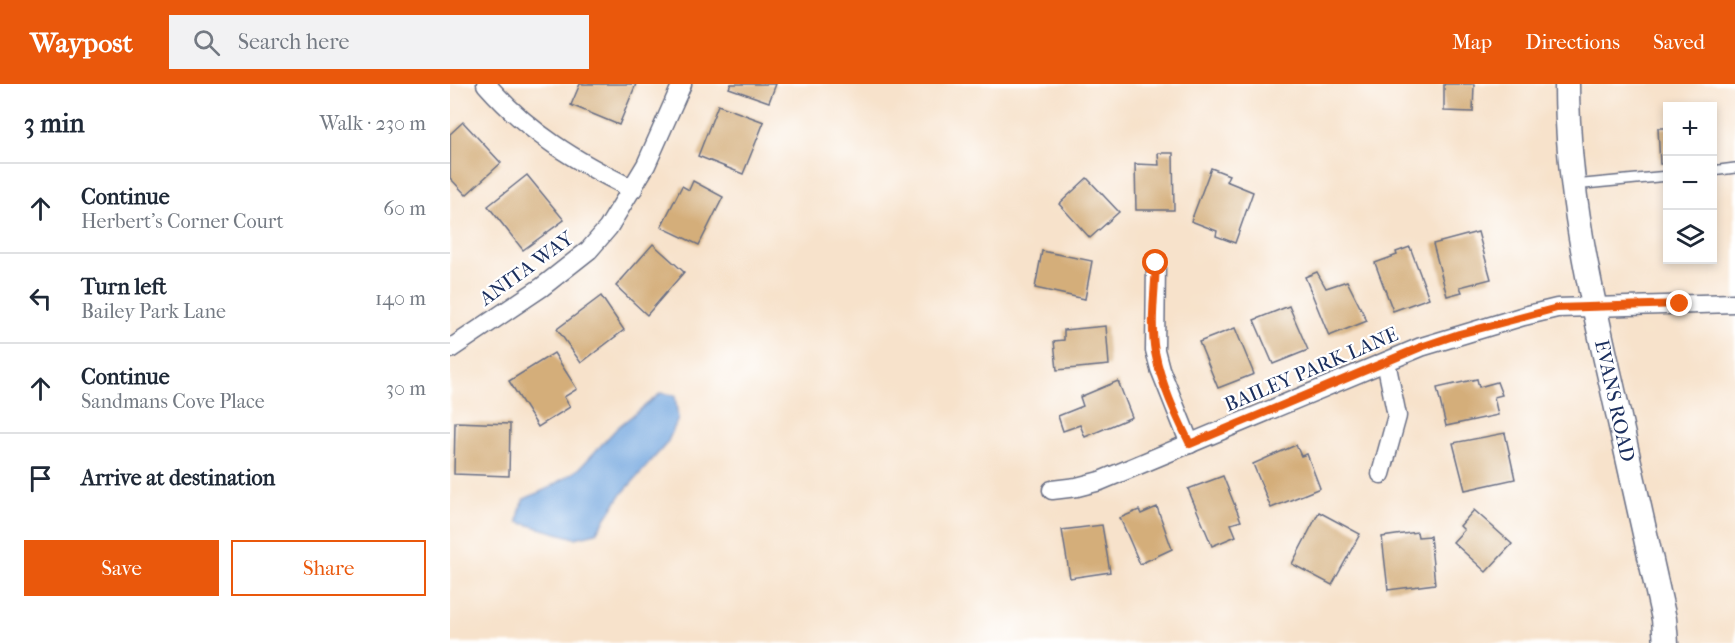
<!DOCTYPE html>
<html lang="en">
<head>
<meta charset="utf-8">
<style>
  body { margin:0; font-family:"IM FELL French Canon",serif; background:#f2f2f3; color:#1f2937 }
  .controls { position:absolute; right:18px; top:18px; display:grid; overflow:hidden; border-radius:0px; box-shadow:0 3px 9px #0003 }
  .controls button { width:54px; height:54px; display:grid; place-items:center; padding:0; border:0; border-bottom:2px solid #e0e1e3; background:#fff; color:#1f2937; font:30px sans-serif }
  .stop { position:absolute; width:18px; height:18px; margin:-14px; border:4px solid #ea580c; border-radius:50%; background:#fff }
  .stop.end { background:#ea580c; border-color:#fff; box-shadow:0 2px 6px #0008 }
  .list { margin:0; padding:0; list-style:none }
  h2 { display:flex; justify-content:space-between; align-items:center; height:78px; margin:0; padding:0 24px; font-size:26px }
  h2 small { font-size:20px; font-weight:400; color:#747a83 }
  .list li { display:grid; grid-template-columns:39px 1fr auto; gap:18px; align-items:center; box-sizing:border-box; height:90px; padding:0 24px; border-top:2px solid #e0e1e3 }
  .list b { display:block; font-size:22px; white-space:nowrap }
  .list p { margin:0; font-size:20px; white-space:nowrap; color:#747a83 }
  .list em { font-size:20px; font-style:normal; color:#747a83 }
  .actions { display:flex; gap:12px; padding:18px 24px }
  .actions a { flex:1; padding:14px 0; border:2px solid #ea580c; border-radius:0px; text-align:center; font-size:21px; color:#ea580c }
  .actions .main { background:#ea580c; color:#fff }
  .icon { flex:none; width:33px; height:33px; fill:none; stroke:currentColor; stroke-width:2; stroke-linecap:round; stroke-linejoin:round }
  .map { position:relative; flex:none; width:1285px; height:559px; overflow:hidden }
  header { display:flex; align-items:center; gap:36px; box-sizing:border-box; height:84px; padding:0 30px; background:#ea580c; color:#fff }
  header strong { font-size:28px }
  nav { display:flex; gap:33px; margin-inline-start:auto; font-size:21px }
  .search { width:420px; height:54px; background:#f2f2f3; display:flex; align-items:center; gap:15px; box-sizing:border-box; padding:0 21px; border-radius:0px; color:#747a83; font-size:22px }
  main { display:flex }
  aside { flex:1; background:#fff }
  .map>svg:first-child { display:block }
  .water { fill:#72a6de; stroke:#466a9e; stroke-width:1.5 }
  .building { fill:#d4ae7a }
  .lines { fill:none; stroke-linecap:round; stroke-linejoin:round }
  .service-casing { stroke:#686e84; stroke-width:12 }
  .minor-casing { stroke:#686e84; stroke-width:21 }
  .secondary-casing { stroke:#686e84; stroke-width:27 }
  .service { stroke:#fff; stroke-width:9 }
  .minor { stroke:#fff; stroke-width:18 }
  .secondary { stroke:#fff; stroke-width:24 }
  .route { stroke:#ea580c; stroke-width:8 }
  .labels { text-anchor:middle; stroke-width:4.5; stroke-linejoin:round; paint-order:stroke }
  .street-label { font-size:20px; fill:#1b2f5e; stroke:#fff }
</style>
</head>
<body>
<header>
<strong>Waypost</strong>
<div class="search"><svg class="icon" aria-label="search" viewBox="0 0 24 24"><circle cx="10" cy="10" r="6"/><path d="M15 15l6 6"/></svg>Search here</div>
<nav><a>Map</a><a>Directions</a><a>Saved</a></nav>
</header>
<main>
<aside>
<h2>3 min<small>Walk · 230 m</small></h2>
<ul class="list">
<li><svg class="icon" aria-label="ahead" viewBox="0 0 24 24"><path d="M12 20V5M6 11l6-6 6 6"/></svg><div><b>Continue</b><p>Herbert's Corner Court</p></div><em>60 m</em></li>
<li><svg class="icon" aria-label="left" viewBox="0 0 24 24"><path d="M17 20v-9H6M10 6l-5 5 5 5"/></svg><div><b>Turn left</b><p>Bailey Park Lane</p></div><em>140 m</em></li>
<li><svg class="icon" aria-label="ahead" viewBox="0 0 24 24"><path d="M12 20V5M6 11l6-6 6 6"/></svg><div><b>Continue</b><p>Sandmans Cove Place</p></div><em>30 m</em></li>
<li><svg class="icon" aria-label="arrive" viewBox="0 0 24 24"><path d="M6 21V4h12l-3 4 3 4H6"/></svg><div><b>Arrive at destination</b></div></li>
</ul>
<div class="actions"><a class="main">Save</a><a>Share</a></div>
</aside>
<div class="map">
<svg width="1285" height="559" viewBox="0 0 1285 559">
  <rect width="100%" height="100%" fill="#fff"/>
  <filter id="ink" filterUnits="userSpaceOnUse"><feTurbulence type="fractalNoise" baseFrequency=".0167" numOctaves="2"/><feDisplacementMap in="SourceGraphic" scale="12" xChannelSelector="R" yChannelSelector="G"/><feConvolveMatrix kernelMatrix="1 2 1 2 8 2 1 2 1" color-interpolation-filters="sRGB"/></filter>
  <filter id="wash" filterUnits="userSpaceOnUse"><feTurbulence type="fractalNoise" baseFrequency=".008" numOctaves="4" result="noise"/><feDisplacementMap in="SourceGraphic" scale="24" xChannelSelector="R" yChannelSelector="G"/><feGaussianBlur stdDeviation="1.35" result="paint"/><feColorMatrix in="noise" values="0 0 0 0 0 0 0 0 0 0 0 0 0 0 0 0 0 1.4 0 .05"/><feComposite in="paint" operator="in"/></filter>
  <g filter="url(#wash)">
    <rect width="100%" height="100%" fill="#f7e2cb"/>
    <path class="water" d="M 211,309 L 225,312 L 228,335 L 217,359 L 170,412 L 146,449 L 125,454 L 68,438 L 70,425 L 74,415 L 101,403 L 129,385 L 168,343 Z"/>
    <g id="blocks">
      <g class="building">
        <path d="M 130,0 L 186,0 L 169,41 L 121,21 Z"/>
        <path d="M 281,0 L 326,0 L 319,18 L 279,4 Z"/>
        <path d="M 994,0 L 1024,0 L 1023,28 L 994,27 Z"/>
        <path d="M 268,21 L 314,38 L 293,90 L 248,72 Z"/>
        <path d="M 13,38 L 51,79 L 16,111 L 0,94 L 0,50 Z"/>
        <path d="M 1208,44 L 1218,44 L 1218,80 L 1210,80 Z"/>
        <path d="M 708,69 L 723,69 L 724,126 L 686,126 L 685,80 L 709,81 Z"/>
        <path d="M 761,84 L 779,91 L 776,97 L 803,108 L 785,159 L 766,152 L 767,147 L 741,137 Z"/>
        <path d="M 77,91 L 114,136 L 73,166 L 38,122 Z"/>
        <path d="M 637,94 L 669,128 L 640,154 L 609,120 Z"/>
        <path d="M 243,97 L 273,113 L 249,161 L 211,143 L 232,102 L 239,106 Z"/>
        <path d="M 1028,148 L 1041,195 L 1010,203 L 1012,208 L 997,212 L 983,160 Z"/>
        <path d="M 203,160 L 234,188 L 197,231 L 166,202 Z"/>
        <path d="M 960,163 L 979,214 L 943,227 L 925,179 L 947,171 L 946,168 Z"/>
        <path d="M 592,167 L 642,177 L 635,215 L 585,204 Z"/>
        <path d="M 867,188 L 876,204 L 897,197 L 917,237 L 879,252 L 855,193 Z"/>
        <path d="M 151,212 L 174,246 L 131,279 L 107,245 Z"/>
        <path d="M 839,222 L 858,266 L 823,280 L 804,236 Z"/>
        <path d="M 656,242 L 659,281 L 607,286 L 604,257 L 614,256 L 614,246 Z"/>
        <path d="M 785,244 L 804,290 L 768,304 L 749,258 Z"/>
        <path d="M 104,269 L 127,305 L 114,313 L 120,323 L 88,343 L 59,297 Z"/>
        <path d="M 1027,295 L 1029,303 L 1047,298 L 1052,311 L 1044,313 L 1048,331 L 996,342 L 987,304 Z"/>
        <path d="M 668,297 L 682,333 L 635,353 L 630,341 L 613,347 L 608,332 L 633,322 L 630,313 Z"/>
        <path d="M 5,338 L 60,340 L 59,392 L 4,390 Z"/>
        <path d="M 1055,349 L 1065,395 L 1015,406 L 1003,359 Z"/>
        <path d="M 846,361 L 851,372 L 857,370 L 870,404 L 821,424 L 803,380 Z"/>
        <path d="M 773,392 L 791,437 L 781,440 L 786,452 L 762,462 L 738,405 Z"/>
        <path d="M 707,423 L 722,465 L 690,480 L 670,434 L 689,426 L 691,430 Z"/>
        <path d="M 1024,426 L 1062,460 L 1036,488 L 1003,458 L 1014,446 L 1010,442 Z"/>
        <path d="M 869,428 L 910,450 L 882,501 L 842,480 Z"/>
        <path d="M 652,441 L 660,488 L 620,494 L 612,446 Z"/>
        <path d="M 967,448 L 968,453 L 980,452 L 985,500 L 938,506 L 932,453 Z"/>
      </g>
    </g>
  </g>
  <g filter="url(#ink)">
    <use href="#blocks" fill-opacity="0" stroke="#686e84" stroke-width="1.5"/>
    <g class="lines">
      <g class="service-casing">
        <g id="service">
          <path d="M 1262,87 L 1285,84"/>
          <path d="M 1124,101 L 1218,92"/>
        </g>
      </g>
      <g class="minor-casing">
        <g id="minor">
          <path d="M 36,0 C 79,49 125,77 183,105"/>
          <path d="M 706,179 L 705,266 L 710,285 L 740,360"/>
          <path d="M 0,265 L 92,203 L 139,166 L 158,144 L 196,81 L 232,0"/>
          <path d="M 931,390 L 947,332 L 936,278"/>
          <path d="M 602,406 L 627,403 L 650,397 L 971,263 L 1074,232 L 1107,224 L 1285,219"/>
        </g>
      </g>
      <g class="secondary-casing">
        <g id="secondary">
          <path id="s1" d="M 1117,0 C 1117,103 1139,203 1162,302 C 1179,380 1197,457 1214,535 L 1216,559"/>
        </g>
      </g>
      <use href="#service" class="service"/>
      <use href="#minor" class="minor"/>
      <use href="#secondary" class="secondary"/>
    </g>
  </g>
  <g class="lines" filter="url(#ink)">
    <path class="route" d="M 706,179 C 705,208 700,239 705,268 C 711,300 726,331 740,360 L 971,263 L 1009,250 L 1107,224 L 1230,220"/>
  </g>
  <g class="labels">
    <g class="street-label">
      <text transform="translate(76 184) rotate(-36)" y="7">ANITA WAY</text>
      <text transform="translate(861 285) rotate(-23)" y="7">BAILEY PARK LANE</text>
      <text dy="7" stroke="none"><textPath href="#s1" startOffset="321">EVANS ROAD</textPath></text>
    </g>
  </g>
</svg>
<div class="controls">
<button>+</button>
<button>−</button>
<button><svg class="icon" aria-label="layers" viewBox="0 0 24 24"><path d="M12 4l9 5-9 5-9-5zM3 14l9 5 9-5"/></svg></button>
</div>
<div class="stop" style="left:706px;top:179px"></div>
<div class="stop end" style="left:1230px;top:220px"></div>
</div>
</main>
</body>
</html>
